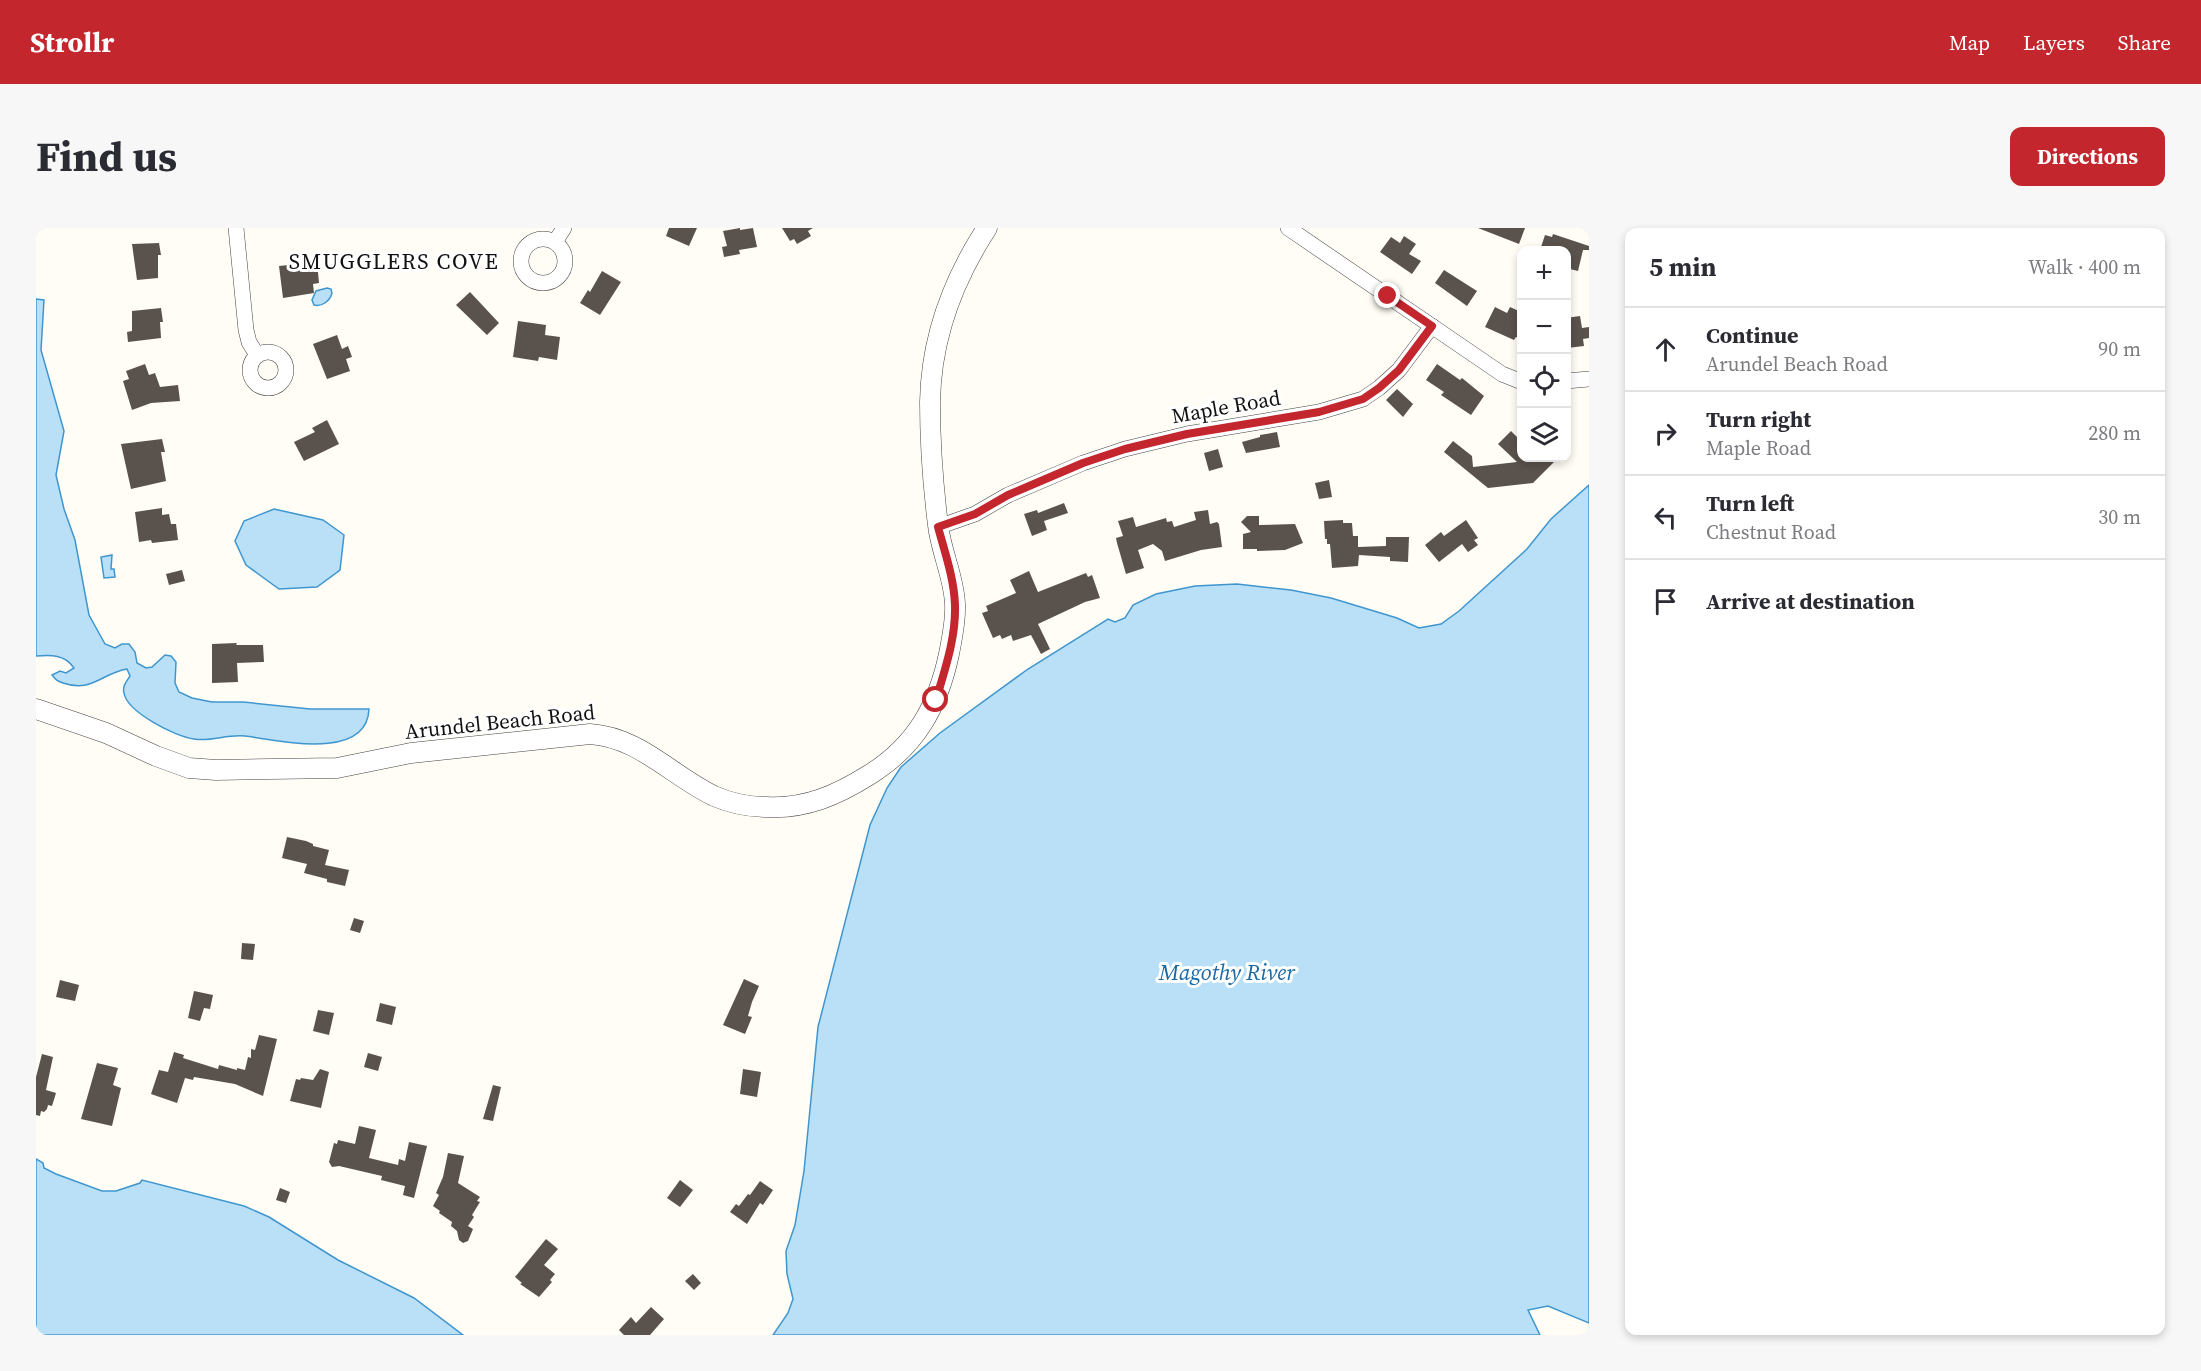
<!DOCTYPE html>
<html lang="en">
<head>
<meta charset="utf-8">
<style>
  body { margin:0; font-family:"Source Serif 4",serif; background:#f7f7f7; color:#2b2b33 }
  .controls { position:absolute; right:18px; top:18px; display:grid; overflow:hidden; border-radius:12px; box-shadow:0 3px 9px #0003 }
  .controls button { width:54px; height:54px; display:grid; place-items:center; padding:0; border:0; border-bottom:2px solid #e1e1e2; background:#fff; color:#2b2b33; font:30px sans-serif }
  .stop { position:absolute; width:18px; height:18px; margin:-14px; border:4px solid #c4262e; border-radius:50%; background:#fff }
  .stop.end { background:#c4262e; border-color:#fff; box-shadow:0 2px 6px #0008 }
  .list { margin:0; padding:0; list-style:none }
  h2 { display:flex; justify-content:space-between; align-items:center; height:78px; margin:0; padding:0 24px; font-size:26px }
  h2 small { font-size:20px; font-weight:400; color:#7c7c81 }
  .list li { display:grid; grid-template-columns:39px 1fr auto; gap:18px; align-items:center; box-sizing:border-box; height:84px; padding:0 24px; border-top:2px solid #e1e1e2 }
  .list b { display:block; font-size:22px; white-space:nowrap }
  .list p { margin:0; font-size:20px; white-space:nowrap; color:#7c7c81 }
  .list em { font-size:20px; font-style:normal; color:#7c7c81 }
  .icon { flex:none; width:33px; height:33px; fill:none; stroke:currentColor; stroke-width:2; stroke-linecap:round; stroke-linejoin:round }
  .map { position:relative; flex:none; width:1553px; height:1107px; overflow:hidden; border-radius:12px }
  header { display:flex; align-items:center; gap:36px; box-sizing:border-box; height:84px; padding:0 30px; background:#c4262e; color:#fff }
  header strong { font-size:28px }
  nav { display:flex; gap:33px; margin-inline-start:auto; font-size:21px }
  .intro { display:flex; align-items:center; justify-content:space-between; box-sizing:border-box; height:144px; padding:0 36px }
  h1 { margin:0; font-size:42px }
  .button { padding:15px 27px; border-radius:12px; background:#c4262e; color:#fff; font-size:21px; font-weight:700 }
  main { display:flex; gap:36px; padding:0 36px }
  aside { flex:1; background:#fff; border-radius:12px; box-shadow:0 3px 9px #0003 }
  .map>svg:first-child { display:block }
  .water { fill:#b9e0f7; stroke:#3f96cf; stroke-width:1.5 }
  .building { fill:#5a524d }
  .lines { fill:none; stroke-linecap:round; stroke-linejoin:round }
  .minor-casing { stroke:#444; stroke-width:16 }
  .tertiary-casing { stroke:#444; stroke-width:21 }
  .minor { stroke:#fff; stroke-width:15 }
  .tertiary { stroke:#fff; stroke-width:20 }
  .route { stroke:#c4262e; stroke-width:8 }
  .labels { text-anchor:middle; stroke-width:6; stroke-linejoin:round; paint-order:stroke }
  .street-label { font-size:21px; fill:#111; stroke:#fff }
  .neighbourhood-label { font-size:22px; letter-spacing:1.5px; fill:#111; stroke:#fff }
  .water-label { font-size:22px; font-style:italic; fill:#1768a6; stroke:#fff }
</style>
</head>
<body>
<header>
<strong>Strollr</strong>
<nav><a>Map</a><a>Layers</a><a>Share</a></nav>
</header>
<div class="intro"><h1>Find us</h1><a class="button">Directions</a></div>
<main>
<div class="map">
<svg width="1553" height="1107" viewBox="0 0 1553 1107">
  <rect width="100%" height="100%" fill="#fffdf5"/>
  <g class="water">
    <path d="M 291,60 L 295,61 L 296,65 C 294,73 286,79 278,77 L 276,72 L 280,63 Z"/>
    <path d="M 0,71 L 8,72 L 5,122 L 28,203 L 20,247 L 28,281 L 39,312 L 53,387 L 69,416 L 79,420 L 86,416 L 93,416 L 99,424 L 101,435 L 110,440 L 116,439 L 129,427 L 135,428 L 140,434 L 139,455 L 143,464 L 156,470 L 176,474 L 207,474 L 274,481 L 333,481 C 331,534 241,512 209,508 C 191,506 175,514 158,511 C 140,509 91,484 88,465 C 86,458 91,453 94,448 L 91,441 C 66,445 56,465 27,455 C 21,453 20,452 16,447 L 24,443 L 30,445 L 38,440 C 29,426 15,427 0,428 Z"/>
    <path d="M 1553,257 L 1553,1095 L 1512,1078 L 1492,1082 L 1504,1107 L 737,1107 L 752,1085 L 757,1071 L 751,1046 L 750,1023 L 759,997 L 768,943 L 782,799 L 834,597 L 851,560 L 865,539 L 904,505 L 992,441 L 1072,391 L 1079,394 L 1089,390 L 1097,377 L 1120,366 L 1159,358 L 1201,356 L 1255,362 L 1295,370 L 1361,390 L 1383,400 L 1405,396 L 1423,383 L 1491,321 L 1515,291 Z"/>
    <path d="M 238,281 L 287,292 L 308,307 L 304,342 L 281,359 L 243,361 L 210,337 L 199,313 L 208,293 Z"/>
    <path d="M 76,327 L 75,341 L 78,341 L 79,349 L 68,350 L 65,329 Z"/>
    <path d="M 0,931 L 7,935 L 8,940 L 20,946 L 66,963 L 80,963 L 104,955 L 106,952 L 208,978 L 233,989 L 302,1032 L 378,1070 L 427,1107 L 0,1107 Z"/>
  </g>
  <g class="building">
    <path d="M 633,0 L 661,0 L 653,18 L 630,8 Z"/>
    <path d="M 704,0 L 704,2 L 717,0 L 721,19 L 703,22 L 704,26 L 688,29 L 686,19 L 691,18 L 687,3 Z"/>
    <path d="M 746,0 L 777,0 L 772,3 L 775,8 L 761,16 L 758,11 L 754,13 Z"/>
    <path d="M 1442,0 L 1489,0 L 1483,16 Z"/>
    <path d="M 1517,6 L 1553,18 L 1553,22 L 1547,22 L 1542,43 L 1530,40 L 1530,22 L 1504,22 L 1509,7 L 1516,9 Z"/>
    <path d="M 1368,8 L 1380,16 L 1373,26 L 1385,33 L 1376,46 L 1344,24 L 1355,9 L 1364,15 Z"/>
    <path d="M 123,15 L 125,27 L 122,27 L 122,50 L 101,52 L 96,16 Z"/>
    <path d="M 281,34 L 283,55 L 277,56 L 278,65 L 247,70 L 243,38 Z"/>
    <path d="M 1408,42 L 1441,63 L 1431,78 L 1399,55 Z"/>
    <path d="M 566,43 L 585,54 L 564,87 L 544,75 L 552,62 L 554,64 Z"/>
    <path d="M 434,64 L 463,95 L 451,107 L 420,77 Z"/>
    <path d="M 1459,79 L 1471,85 L 1474,79 L 1485,84 L 1485,112 L 1480,109 L 1478,112 L 1449,99 Z"/>
    <path d="M 125,80 L 127,94 L 124,94 L 125,110 L 92,114 L 91,104 L 96,103 L 96,83 Z"/>
    <path d="M 1544,88 L 1546,100 L 1553,99 L 1553,110 L 1547,111 L 1548,118 L 1531,120 L 1530,90 Z"/>
    <path d="M 482,93 L 510,97 L 509,107 L 524,109 L 521,132 L 503,129 L 502,133 L 477,129 Z"/>
    <path d="M 301,107 L 306,121 L 312,118 L 316,129 L 310,131 L 314,143 L 291,151 L 277,116 Z"/>
    <path d="M 109,136 L 113,147 L 119,145 L 124,159 L 142,157 L 144,173 L 115,175 L 96,182 L 87,153 L 93,151 L 90,143 Z"/>
    <path d="M 1401,136 L 1424,152 L 1426,150 L 1448,168 L 1435,187 L 1405,167 L 1408,164 L 1390,152 Z"/>
    <path d="M 1361,161 L 1377,176 L 1367,189 L 1350,172 Z"/>
    <path d="M 291,192 L 303,216 L 268,233 L 258,214 L 279,204 L 276,200 Z"/>
    <path d="M 1475,203 L 1485,213 L 1485,230 L 1522,230 L 1497,255 L 1452,260 L 1408,224 L 1417,213 L 1436,228 L 1437,239 L 1481,234 L 1462,216 Z"/>
    <path d="M 1241,204 L 1244,219 L 1210,225 L 1206,214 L 1224,209 L 1224,207 Z"/>
    <path d="M 126,211 L 129,224 L 125,224 L 130,253 L 95,261 L 85,216 Z"/>
    <path d="M 1182,221 L 1187,239 L 1173,243 L 1168,225 Z"/>
    <path d="M 1293,252 L 1296,269 L 1283,271 L 1279,255 Z"/>
    <path d="M 1028,275 L 1032,285 L 1008,293 L 1011,302 L 996,308 L 988,286 L 1001,282 L 1002,285 Z"/>
    <path d="M 126,280 L 126,287 L 133,286 L 135,296 L 140,296 L 142,312 L 116,315 L 115,312 L 103,314 L 99,284 Z"/>
    <path d="M 1172,282 L 1174,296 L 1181,294 L 1183,296 L 1186,319 L 1165,322 L 1129,333 L 1126,323 L 1117,316 L 1102,322 L 1108,340 L 1090,346 L 1081,315 L 1080,310 L 1087,308 L 1082,293 L 1097,289 L 1100,299 L 1130,290 L 1131,294 L 1136,293 L 1138,299 L 1160,292 L 1158,284 Z"/>
    <path d="M 1211,288 L 1223,288 L 1223,297 L 1259,296 L 1267,315 L 1249,322 L 1221,323 L 1221,321 L 1207,321 L 1207,306 L 1215,304 L 1205,294 Z"/>
    <path d="M 1307,292 L 1307,295 L 1316,295 L 1317,308 L 1322,308 L 1322,319 L 1350,318 L 1350,309 L 1373,309 L 1372,334 L 1354,333 L 1354,329 L 1323,327 L 1322,338 L 1296,340 L 1294,316 L 1291,316 L 1291,311 L 1289,311 L 1288,293 Z"/>
    <path d="M 1430,292 L 1442,310 L 1438,312 L 1442,317 L 1432,324 L 1426,316 L 1403,334 L 1389,317 L 1405,304 L 1408,308 Z"/>
    <path d="M 146,342 L 149,353 L 133,357 L 130,346 Z"/>
    <path d="M 993,343 L 1002,364 L 1050,345 L 1052,349 L 1056,347 L 1064,370 L 1049,374 L 1002,396 L 1014,421 L 1005,426 L 995,407 L 977,413 L 975,407 L 966,411 L 964,407 L 957,410 L 946,385 L 952,383 L 950,378 L 980,365 L 974,352 Z"/>
    <path d="M 201,415 L 200,417 L 227,417 L 228,434 L 201,435 L 202,454 L 176,455 L 176,416 Z"/>
    <path d="M 251,609 L 270,613 L 277,616 L 277,618 L 293,622 L 289,637 L 313,642 L 309,658 L 291,654 L 291,651 L 268,645 L 271,636 L 246,630 Z"/>
    <path d="M 318,690 L 328,693 L 324,705 L 314,702 Z"/>
    <path d="M 206,715 L 219,716 L 217,732 L 205,731 Z"/>
    <path d="M 708,751 L 723,758 L 716,774 L 712,788 L 716,789 L 709,806 L 687,797 Z"/>
    <path d="M 24,752 L 43,757 L 39,773 L 20,769 Z"/>
    <path d="M 158,763 L 177,767 L 174,781 L 168,780 L 164,793 L 152,790 Z"/>
    <path d="M 344,775 L 360,779 L 356,797 L 340,793 Z"/>
    <path d="M 282,782 L 298,785 L 293,807 L 277,803 Z"/>
    <path d="M 223,807 L 241,811 L 227,868 L 199,856 L 158,849 L 157,852 L 149,850 L 141,875 L 115,866 L 123,842 L 132,844 L 138,824 L 148,827 L 147,830 L 182,841 L 183,837 L 201,842 L 201,840 L 209,842 L 212,829 L 215,830 L 215,821 L 219,822 Z"/>
    <path d="M 332,825 L 346,829 L 342,843 L 328,839 Z"/>
    <path d="M 6,826 L 17,829 L 10,862 L 20,865 L 16,878 L 12,877 L 11,881 L 8,884 L 5,883 L 4,888 L 0,887 L 0,849 Z"/>
    <path d="M 61,835 L 82,840 L 77,857 L 85,860 L 76,898 L 45,891 Z"/>
    <path d="M 284,841 L 293,844 L 285,880 L 254,873 L 260,851 L 264,852 L 265,850 L 277,852 Z"/>
    <path d="M 707,841 L 725,844 L 721,869 L 704,866 Z"/>
    <path d="M 457,857 L 465,859 L 457,893 L 447,891 Z"/>
    <path d="M 323,898 L 340,902 L 333,930 L 362,937 L 363,931 L 369,933 L 373,914 L 391,918 L 378,970 L 367,967 L 369,958 L 345,952 L 346,948 L 303,938 L 296,939 L 293,934 L 298,915 L 301,916 L 302,912 L 319,916 Z"/>
    <path d="M 412,925 L 428,928 L 422,955 L 444,969 L 441,973 L 444,974 L 436,987 L 438,989 L 432,998 L 437,1001 L 432,1013 L 427,1015 L 423,1012 L 421,1003 L 415,998 L 416,994 L 403,985 L 404,983 L 397,978 L 403,967 L 400,965 L 407,949 Z"/>
    <path d="M 644,952 L 657,962 L 644,979 L 631,970 Z"/>
    <path d="M 724,953 L 737,962 L 727,977 L 724,975 L 711,996 L 694,984 L 700,976 L 703,978 L 712,966 L 714,967 Z"/>
    <path d="M 244,960 L 254,964 L 250,975 L 240,972 Z"/>
    <path d="M 510,1011 L 522,1021 L 508,1037 L 519,1046 L 514,1052 L 516,1054 L 503,1069 L 484,1056 L 486,1055 L 479,1049 Z"/>
    <path d="M 657,1046 L 665,1055 L 658,1062 L 649,1053 Z"/>
    <path d="M 615,1079 L 628,1091 L 614,1107 L 588,1107 L 583,1102 L 595,1089 L 600,1095 Z"/>
  </g>
  <g class="lines">
    <g class="minor-casing">
      <g id="minor">
        <path d="M 200,0 L 210,102 L 213,114 L 221,127"/>
        <path d="M 1252,0 L 1466,146 L 1486,154"/>
        <circle cx="507" cy="33" r="22"/>
        <path d="M 519,14 L 528,0"/>
        <circle cx="232" cy="142" r="18"/>
        <path d="M 1530,153 L 1553,151"/>
        <path d="M 902,299 L 939,286 L 972,267 L 1047,235 L 1089,221 L 1151,206 L 1283,184 L 1327,171 L 1343,160 L 1363,142 L 1396,98"/>
      </g>
    </g>
    <g class="tertiary-casing">
      <path id="tertiary" d="M 0,481 L 70,505 L 120,528 L 153,540 L 180,542 L 301,540 L 375,525 L 554,506 C 603,509 636,548 678,568 C 694,575 714,579 731,579 C 770,581 801,567 833,547 C 880,518 902,478 913,426 C 916,410 920,393 919,376 C 918,349 905,324 902,297 C 897,257 894,215 894,174 C 895,112 917,52 951,0"/>
    </g>
    <use href="#minor" class="minor"/>
    <use href="#tertiary" class="tertiary"/>
  </g>
  <g class="lines">
    <path class="route" d="M 900,472 C 909,441 920,410 919,377 C 918,350 909,325 902,299 L 939,286 L 972,267 L 1047,235 L 1089,221 L 1151,206 L 1283,184 L 1327,171 L 1343,160 L 1363,142 L 1396,98 L 1352,68"/>
  </g>
  <g class="labels">
    <g class="street-label">
      <text transform="translate(1190 179) rotate(-10)" y="7">Maple Road</text>
      <text transform="translate(464 494) rotate(-6)" y="7">Arundel Beach Road</text>
    </g>
    <g class="neighbourhood-label">
      <text x="358" y="41">SMUGGLERS COVE</text>
    </g>
    <g class="water-label">
      <text x="1191" y="752">Magothy River</text>
    </g>
  </g>
</svg>
<div class="controls">
<button>+</button>
<button>−</button>
<button><svg class="icon" aria-label="locate" viewBox="0 0 24 24"><circle cx="12" cy="12" r="6"/><path d="M12 2v4M12 18v4M2 12h4M18 12h4"/></svg></button>
<button><svg class="icon" aria-label="layers" viewBox="0 0 24 24"><path d="M12 4l9 5-9 5-9-5zM3 14l9 5 9-5"/></svg></button>
</div>
<div class="stop" style="left:900px;top:472px"></div>
<div class="stop end" style="left:1352px;top:68px"></div>
</div>
<aside>
<h2>5 min<small>Walk · 400 m</small></h2>
<ul class="list">
<li><svg class="icon" aria-label="ahead" viewBox="0 0 24 24"><path d="M12 20V5M6 11l6-6 6 6"/></svg><div><b>Continue</b><p>Arundel Beach Road</p></div><em>90 m</em></li>
<li><svg class="icon" aria-label="right" viewBox="0 0 24 24"><path d="M7 20v-9h11M14 6l5 5-5 5"/></svg><div><b>Turn right</b><p>Maple Road</p></div><em>280 m</em></li>
<li><svg class="icon" aria-label="left" viewBox="0 0 24 24"><path d="M17 20v-9H6M10 6l-5 5 5 5"/></svg><div><b>Turn left</b><p>Chestnut Road</p></div><em>30 m</em></li>
<li><svg class="icon" aria-label="arrive" viewBox="0 0 24 24"><path d="M6 21V4h12l-3 4 3 4H6"/></svg><div><b>Arrive at destination</b></div></li>
</ul>
</aside>
</main>
</body>
</html>
